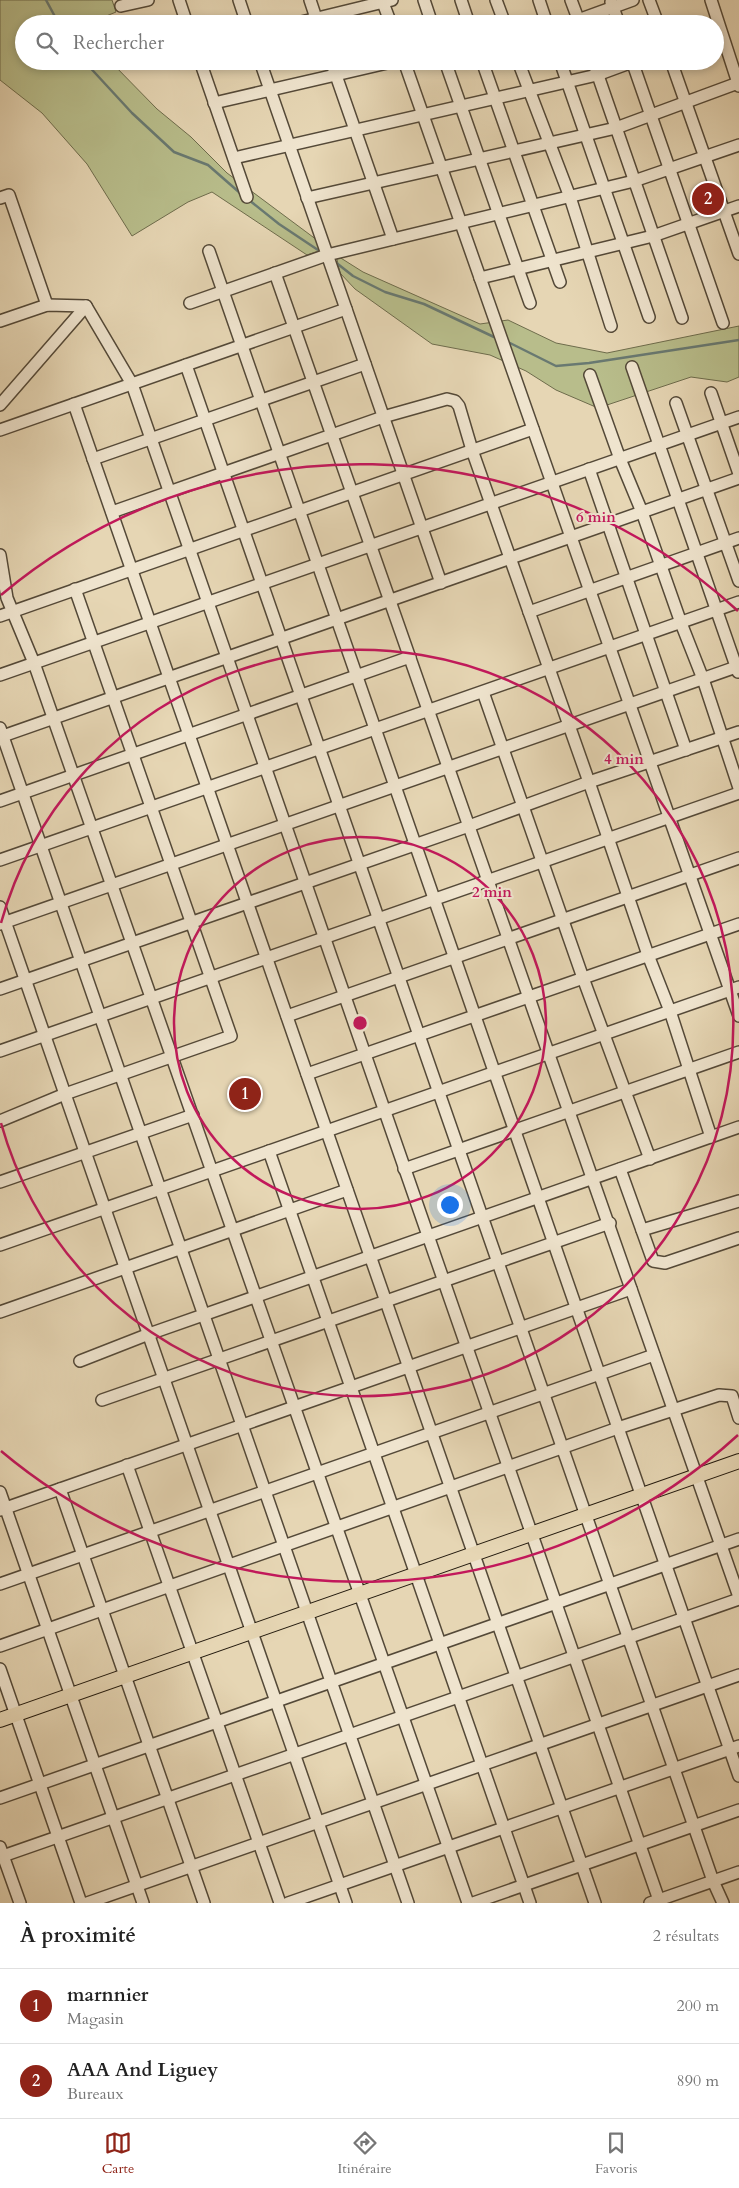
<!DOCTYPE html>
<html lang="fr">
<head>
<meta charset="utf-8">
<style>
  body { margin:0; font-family:Cardo,serif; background:#f2f2f2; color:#222 }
  .you { position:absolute; left:449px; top:1204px; width:18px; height:18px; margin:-12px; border:4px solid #fff; border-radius:50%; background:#1a73e8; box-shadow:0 0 0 8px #1a73e833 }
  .badge { display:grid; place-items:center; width:32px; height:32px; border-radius:50%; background:#8f2418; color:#fff; font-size:16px; font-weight:700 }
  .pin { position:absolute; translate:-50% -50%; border:2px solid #fff; box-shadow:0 1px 5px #0006 }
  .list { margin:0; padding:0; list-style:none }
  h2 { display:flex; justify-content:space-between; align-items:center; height:65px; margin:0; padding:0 20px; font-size:21px }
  h2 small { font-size:16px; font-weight:400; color:#767676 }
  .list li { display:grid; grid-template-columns:32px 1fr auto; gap:15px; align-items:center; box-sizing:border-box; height:75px; padding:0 20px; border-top:1px solid #e0e0e0 }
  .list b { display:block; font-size:19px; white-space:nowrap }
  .list p { margin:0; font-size:16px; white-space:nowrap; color:#767676 }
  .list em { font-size:16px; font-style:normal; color:#767676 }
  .icon { flex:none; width:28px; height:28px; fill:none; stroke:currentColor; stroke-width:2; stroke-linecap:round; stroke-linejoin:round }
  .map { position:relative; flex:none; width:739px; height:1903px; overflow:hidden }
  .search { position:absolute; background:#fff; box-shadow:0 2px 8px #0003; left:15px; right:15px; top:15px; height:55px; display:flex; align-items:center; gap:12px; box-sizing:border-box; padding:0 18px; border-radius:28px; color:#767676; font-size:19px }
  .sheet { height:215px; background:#fff }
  nav { display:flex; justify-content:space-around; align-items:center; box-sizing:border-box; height:70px; border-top:1px solid #e0e0e0; background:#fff; font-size:14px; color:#767676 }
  nav a { display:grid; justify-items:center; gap:2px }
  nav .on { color:#8f2418 }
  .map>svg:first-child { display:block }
  .green { fill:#b8bd8b; stroke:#6e6c4c }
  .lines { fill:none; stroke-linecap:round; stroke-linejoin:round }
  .stream { stroke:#697971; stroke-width:2.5 }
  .minor-casing { stroke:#544938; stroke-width:14 }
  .major-casing { stroke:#231a0e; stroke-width:16 }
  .minor { stroke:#efe4ce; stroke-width:11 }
  .major { stroke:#e6d6b4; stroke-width:14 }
  .ring { fill:none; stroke:#c2185b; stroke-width:2.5 }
  .centre { fill:#c2185b; stroke:#efe4ce; stroke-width:2.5 }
  .ring-label { font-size:15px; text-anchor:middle; font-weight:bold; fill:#c2185b; stroke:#efe4ce; stroke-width:4; stroke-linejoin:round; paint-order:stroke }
</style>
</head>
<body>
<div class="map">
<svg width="739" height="1903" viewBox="0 0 739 1903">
  <rect width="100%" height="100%" fill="#e6d6b4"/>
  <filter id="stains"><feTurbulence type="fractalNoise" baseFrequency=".004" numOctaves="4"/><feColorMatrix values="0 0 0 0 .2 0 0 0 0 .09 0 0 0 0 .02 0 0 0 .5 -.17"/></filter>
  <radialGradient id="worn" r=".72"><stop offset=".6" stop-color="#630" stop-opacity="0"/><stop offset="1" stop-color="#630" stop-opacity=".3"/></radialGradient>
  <g class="green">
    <path d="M 0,0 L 112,0 L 116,12 L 87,24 L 24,24 L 24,61 L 110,61 L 157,109 L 191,137 L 227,173 L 317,240 L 324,249 L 307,255 L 212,192 L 188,202 L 132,236 L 87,164 L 42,113 L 0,80 Z"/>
    <path d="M 336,255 L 363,272 L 480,324 L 508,320 L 556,343 L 607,353 L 739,326 L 739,377 L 727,382 L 691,377 L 598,408 L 556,390 L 526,371 L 490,355 L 432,344 L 355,289 L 340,273 Z"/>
  </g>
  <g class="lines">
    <g class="stream">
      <path d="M 46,0 L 59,24"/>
      <path d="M 84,61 L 132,113 L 174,152 L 208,165 L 240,193"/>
      <path d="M 249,200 L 279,224 L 321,252"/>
      <path d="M 334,261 L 353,276 L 385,292 L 424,304 L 494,337"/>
      <path d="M 510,343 L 556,366 L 589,363 L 739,340"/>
    </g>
    <g class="minor-casing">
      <g id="minor">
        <path d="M 179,0 L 187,24"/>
        <path d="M 239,0 L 247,24"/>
        <path d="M 310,0 L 318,24"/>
        <path d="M 382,0 L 391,24"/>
        <path d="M 424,0 L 432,24"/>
        <path d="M 461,0 L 469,24"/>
        <path d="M 496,0 L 505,24"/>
        <path d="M 539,0 L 547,24"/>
        <path d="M 571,0 L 580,24"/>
        <path d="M 649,0 L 658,24"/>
        <path d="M 711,0 L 739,86"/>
        <path d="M 611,2 L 619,24"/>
        <path d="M 121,6 L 148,0"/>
        <path d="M 293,24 L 392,0"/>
        <path d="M 562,24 L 578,20 L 633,0"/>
        <path d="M 200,61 L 247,197"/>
        <path d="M 260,61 L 441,583"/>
        <path d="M 331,61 L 393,239"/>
        <path d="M 404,61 L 739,1016"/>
        <path d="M 445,61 L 530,303"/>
        <path d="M 482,61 L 560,282"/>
        <path d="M 518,61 L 570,197 L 611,326"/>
        <path d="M 560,61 L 649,317"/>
        <path d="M 593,61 L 682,318"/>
        <path d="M 632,61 L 723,323"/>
        <path d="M 671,61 L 739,254"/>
        <path d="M 214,103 L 396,61"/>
        <path d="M 234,158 L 597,75 L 635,61"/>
        <path d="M 0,198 L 9,195 L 47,305"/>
        <path d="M 307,198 L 616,128 L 738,83"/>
        <path d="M 209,251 L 739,1776"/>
        <path d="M 275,273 L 739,1597"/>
        <path d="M 480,278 L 653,236 L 739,206"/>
        <path d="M 190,303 L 327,255 L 634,181 L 739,145"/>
        <path d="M 0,321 L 47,305 L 86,306 L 132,384 L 660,1903"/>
        <path d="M 186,365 L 713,1881 L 723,1903"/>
        <path d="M 632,367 L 738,672"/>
        <path d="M 590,375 L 620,459 L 642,512 L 681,623 L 703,679 L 739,788"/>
        <path d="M 711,393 L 739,474"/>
        <path d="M 676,403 L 739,581"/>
        <path d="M 74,404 L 595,1903"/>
        <path d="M 0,405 L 86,306"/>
        <path d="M 0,430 L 346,309"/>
        <path d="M 93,459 L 365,364"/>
        <path d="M 589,469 L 686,750"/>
        <path d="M 112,512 L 383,417 L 447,399 L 455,401 L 459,406 L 472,450 L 589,782 L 648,955 L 670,1011 L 711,1137"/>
        <path d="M 0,555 L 7,598 L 34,663 L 468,1903"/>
        <path d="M 529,612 L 739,538"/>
        <path d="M 0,616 L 533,429"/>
        <path d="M 0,675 L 739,417"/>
        <path d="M 483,692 L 583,978 L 650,1159"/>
        <path d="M 0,728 L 408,1903"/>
        <path d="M 0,737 L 739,478"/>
        <path d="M 0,801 L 410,657"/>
        <path d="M 0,860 L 739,602"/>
        <path d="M 0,907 L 346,1903"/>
        <path d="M 0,924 L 739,666"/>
        <path d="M 0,989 L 469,826 L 589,782 L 739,732"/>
        <path d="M 287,1016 L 739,858"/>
        <path d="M 0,1051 L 739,793"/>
        <path d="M 307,1074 L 739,924"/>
        <path d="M 0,1121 L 65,1094 L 231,1036 L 75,589"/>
        <path d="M 269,1151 L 530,1903"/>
        <path d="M 404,1169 L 739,1052"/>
        <path d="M 620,1169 L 653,1261 L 665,1263 L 739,1238"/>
        <path d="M 0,1182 L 193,1115"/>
        <path d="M 642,1230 L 739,1201"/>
        <path d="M 0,1245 L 739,987"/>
        <path d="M 0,1312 L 347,1190"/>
        <path d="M 80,1361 L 149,1334 L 739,1127"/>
        <path d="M 102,1400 L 610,1223"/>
        <path d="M 127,1465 L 280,1903"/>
        <path d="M 60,1489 L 204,1903"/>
        <path d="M 0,1492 L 143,1903"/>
        <path d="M 0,1510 L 631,1289"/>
        <path d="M 0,1584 L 654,1355"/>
        <path d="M 0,1646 L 618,1428 L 719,1395 L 732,1396 L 739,1418"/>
        <path d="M 0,1669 L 81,1903"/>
        <path d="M 0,1798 L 739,1539"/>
        <path d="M 0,1847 L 20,1903"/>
        <path d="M 0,1857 L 739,1599"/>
        <path d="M 87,1903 L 739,1675"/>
        <path d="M 288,1903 L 739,1746"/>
        <path d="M 473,1903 L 739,1810"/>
        <path d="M 650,1903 L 739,1872"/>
      </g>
    </g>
    <g class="major-casing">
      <path id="major" d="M 0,1720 L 739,1461"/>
    </g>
    <use href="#minor" class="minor"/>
    <use href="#major" class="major"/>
  </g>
  <g class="ring">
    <circle cx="360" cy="1023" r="186"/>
    <path d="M1 923A373 373 0 1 1 1 1123"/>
    <path d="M738 1435A559 559 0 0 1 1 1451M1 595A559 559 0 0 1 738 611"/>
  </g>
  <circle cx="360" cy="1023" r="8" class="centre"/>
  <g class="ring-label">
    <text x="596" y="522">6 min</text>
    <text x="624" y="764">4 min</text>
    <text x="492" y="897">2 min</text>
  </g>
  <rect width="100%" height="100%" filter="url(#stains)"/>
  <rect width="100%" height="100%" fill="url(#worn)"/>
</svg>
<div class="you"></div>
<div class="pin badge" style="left:245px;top:1094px">1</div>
<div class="pin badge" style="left:708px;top:199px">2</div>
<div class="search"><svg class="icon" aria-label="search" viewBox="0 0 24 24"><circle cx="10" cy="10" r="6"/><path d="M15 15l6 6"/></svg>Rechercher</div>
</div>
<section class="sheet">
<h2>À proximité<small>2 résultats</small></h2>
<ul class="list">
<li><span class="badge">1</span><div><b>marnnier</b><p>Magasin</p></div><em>200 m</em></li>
<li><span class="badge">2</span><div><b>AAA And Liguey</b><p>Bureaux</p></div><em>890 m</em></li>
</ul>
</section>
<nav>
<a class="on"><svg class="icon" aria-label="map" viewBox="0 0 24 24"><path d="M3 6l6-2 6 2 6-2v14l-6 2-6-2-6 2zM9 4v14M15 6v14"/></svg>Carte</a>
<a><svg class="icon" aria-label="directions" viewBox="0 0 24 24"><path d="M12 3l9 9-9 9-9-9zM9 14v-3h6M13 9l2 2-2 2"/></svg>Itinéraire</a>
<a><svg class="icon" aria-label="saved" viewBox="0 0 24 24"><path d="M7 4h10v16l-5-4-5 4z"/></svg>Favoris</a>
</nav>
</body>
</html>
